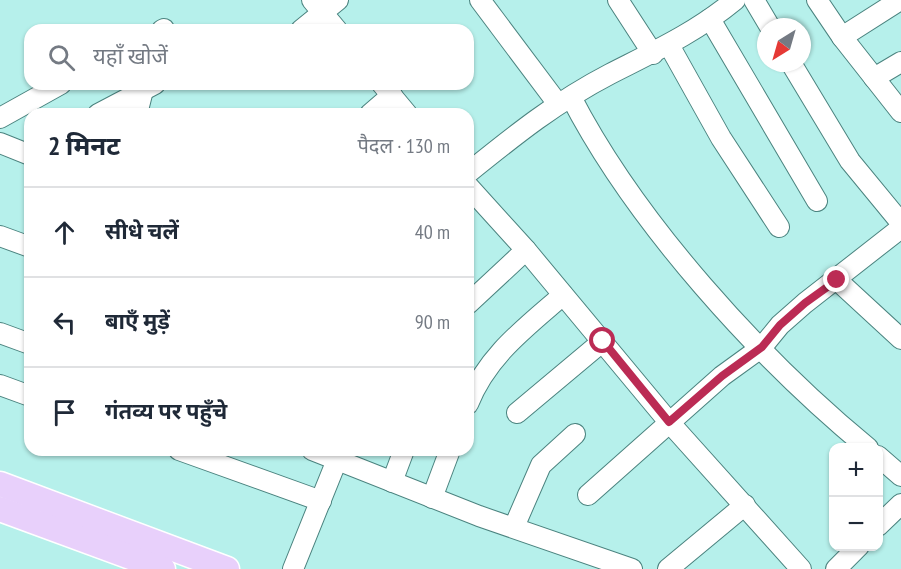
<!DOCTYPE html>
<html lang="hi">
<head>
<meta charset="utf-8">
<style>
  body { margin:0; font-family:"PT Sans Narrow","Noto Sans Devanagari",sans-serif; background:#f2f2f3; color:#1f2937 }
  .controls { position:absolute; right:18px; bottom:18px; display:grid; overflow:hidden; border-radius:12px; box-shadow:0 2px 4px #0004 }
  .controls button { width:54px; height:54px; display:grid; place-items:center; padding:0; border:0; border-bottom:2px solid #e0e1e3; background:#fff; color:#1f2937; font:30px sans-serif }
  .compass { position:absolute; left:757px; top:18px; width:54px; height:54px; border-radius:50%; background:#fff; box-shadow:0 2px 4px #0004; rotate:217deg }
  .stop { position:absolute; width:18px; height:18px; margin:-14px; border:4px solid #bb2b54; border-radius:50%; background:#fff }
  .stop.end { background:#bb2b54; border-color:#fff; box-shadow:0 2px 6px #0008 }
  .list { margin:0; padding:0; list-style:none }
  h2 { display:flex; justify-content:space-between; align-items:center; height:78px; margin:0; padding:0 24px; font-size:26px }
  h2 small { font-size:20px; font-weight:400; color:#747a83 }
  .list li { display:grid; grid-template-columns:39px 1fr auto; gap:18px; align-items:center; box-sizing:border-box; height:90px; padding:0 24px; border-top:2px solid #e0e1e3 }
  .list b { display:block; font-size:22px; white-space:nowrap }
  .list em { font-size:20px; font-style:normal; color:#747a83 }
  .icon { flex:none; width:33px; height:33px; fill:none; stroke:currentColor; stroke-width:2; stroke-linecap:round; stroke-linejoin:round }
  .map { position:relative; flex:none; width:901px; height:569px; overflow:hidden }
  .search { position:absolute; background:#fff; box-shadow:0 2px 4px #0004; left:24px; top:24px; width:450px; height:66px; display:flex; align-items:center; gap:15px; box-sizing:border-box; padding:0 21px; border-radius:18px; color:#747a83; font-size:22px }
  .panel { position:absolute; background:#fff; box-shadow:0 2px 4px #0004; left:24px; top:108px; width:450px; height:348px; border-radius:18px }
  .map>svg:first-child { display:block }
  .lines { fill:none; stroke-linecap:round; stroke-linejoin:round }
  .minor-casing { stroke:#4b837f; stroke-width:22 }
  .major-casing { stroke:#fff; stroke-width:27 }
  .minor { stroke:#fff; stroke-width:20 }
  .major { stroke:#e8d0fb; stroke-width:24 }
  .route { stroke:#bb2b54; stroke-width:8 }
</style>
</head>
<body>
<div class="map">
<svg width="901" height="569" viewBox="0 0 901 569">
  <rect width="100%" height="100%" fill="#b6f0eb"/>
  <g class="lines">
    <g class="minor-casing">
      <g id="minor">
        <path d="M 312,0 L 337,30"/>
        <path d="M 480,0 L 558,104"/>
        <path d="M 618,0 L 653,54"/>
        <path d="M 754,0 L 770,27"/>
        <path d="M 817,0 L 842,37 L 901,112"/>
        <path d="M 710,19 L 817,201"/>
        <path d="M 162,30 L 164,29"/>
        <path d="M 301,30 L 338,0"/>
        <path d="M 842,37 L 900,0"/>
        <path d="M 669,45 L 721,138 L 779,227"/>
        <path d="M 791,63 L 850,161 L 901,223"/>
        <path d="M 874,78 L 901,62"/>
        <path d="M 382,84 L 407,114"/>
        <path d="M 571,97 C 636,223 759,358 868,448"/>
        <path d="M 98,114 L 155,84"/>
        <path d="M 137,114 L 143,90"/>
        <path d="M 370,114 L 392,95"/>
        <path d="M 0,118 L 61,84"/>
        <path d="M 0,143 L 30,155"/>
        <path d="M 468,173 C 515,135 556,102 610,74 C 655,51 695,33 735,0"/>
        <path d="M 468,186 L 526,250 L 669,422 L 801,569"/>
        <path d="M 0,236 L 30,247"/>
        <path d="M 837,280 L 901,339"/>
        <path d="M 468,304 L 526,250"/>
        <path d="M 0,333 L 30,344"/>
        <path d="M 0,385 L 30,396"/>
        <path d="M 468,404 C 487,356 525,328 563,295"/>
        <path d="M 517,413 L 603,341"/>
        <path d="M 179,450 L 321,501"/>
        <path d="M 312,450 L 479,516 L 632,569"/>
        <path d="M 878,456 L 901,476"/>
        <path d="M 392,482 L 404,450"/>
        <path d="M 588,495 L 722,376 L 762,347 L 780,325 L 805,303 L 901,228"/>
        <path d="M 432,498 L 450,450"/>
        <path d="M 878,526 L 901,504"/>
        <path d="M 514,527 L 541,465 L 575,434"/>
        <path d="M 293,569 L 341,450"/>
        <path d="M 668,569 L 745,505"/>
        <path d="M 836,569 L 859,546"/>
      </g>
    </g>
    <g class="major-casing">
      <g id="major">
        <path d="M 0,484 L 227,569"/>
        <path d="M 0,509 L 163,569"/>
      </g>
    </g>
    <use href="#minor" class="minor"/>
    <use href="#major" class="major"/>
  </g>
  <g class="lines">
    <path class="route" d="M 603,341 L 669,422 L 722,376 L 762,347 L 780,325 L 805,303 L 837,280"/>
  </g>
</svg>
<div class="controls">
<button>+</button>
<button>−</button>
</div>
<svg class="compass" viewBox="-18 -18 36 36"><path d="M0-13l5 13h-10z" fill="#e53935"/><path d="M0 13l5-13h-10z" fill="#747a83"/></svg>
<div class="stop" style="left:603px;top:341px"></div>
<div class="stop end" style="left:837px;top:280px"></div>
<div class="search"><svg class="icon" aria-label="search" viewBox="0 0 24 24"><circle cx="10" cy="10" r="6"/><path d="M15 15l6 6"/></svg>यहाँ खोजें</div>
<section class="panel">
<h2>2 मिनट<small>पैदल · 130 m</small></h2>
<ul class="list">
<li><svg class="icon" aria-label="ahead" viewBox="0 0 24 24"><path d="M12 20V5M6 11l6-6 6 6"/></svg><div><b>सीधे चलें</b></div><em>40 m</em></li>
<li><svg class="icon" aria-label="left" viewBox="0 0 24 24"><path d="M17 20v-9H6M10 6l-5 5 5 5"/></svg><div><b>बाएँ मुड़ें</b></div><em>90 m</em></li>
<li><svg class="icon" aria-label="arrive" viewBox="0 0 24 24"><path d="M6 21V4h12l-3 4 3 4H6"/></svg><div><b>गंतव्य पर पहुँचे</b></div></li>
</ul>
</section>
</div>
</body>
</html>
